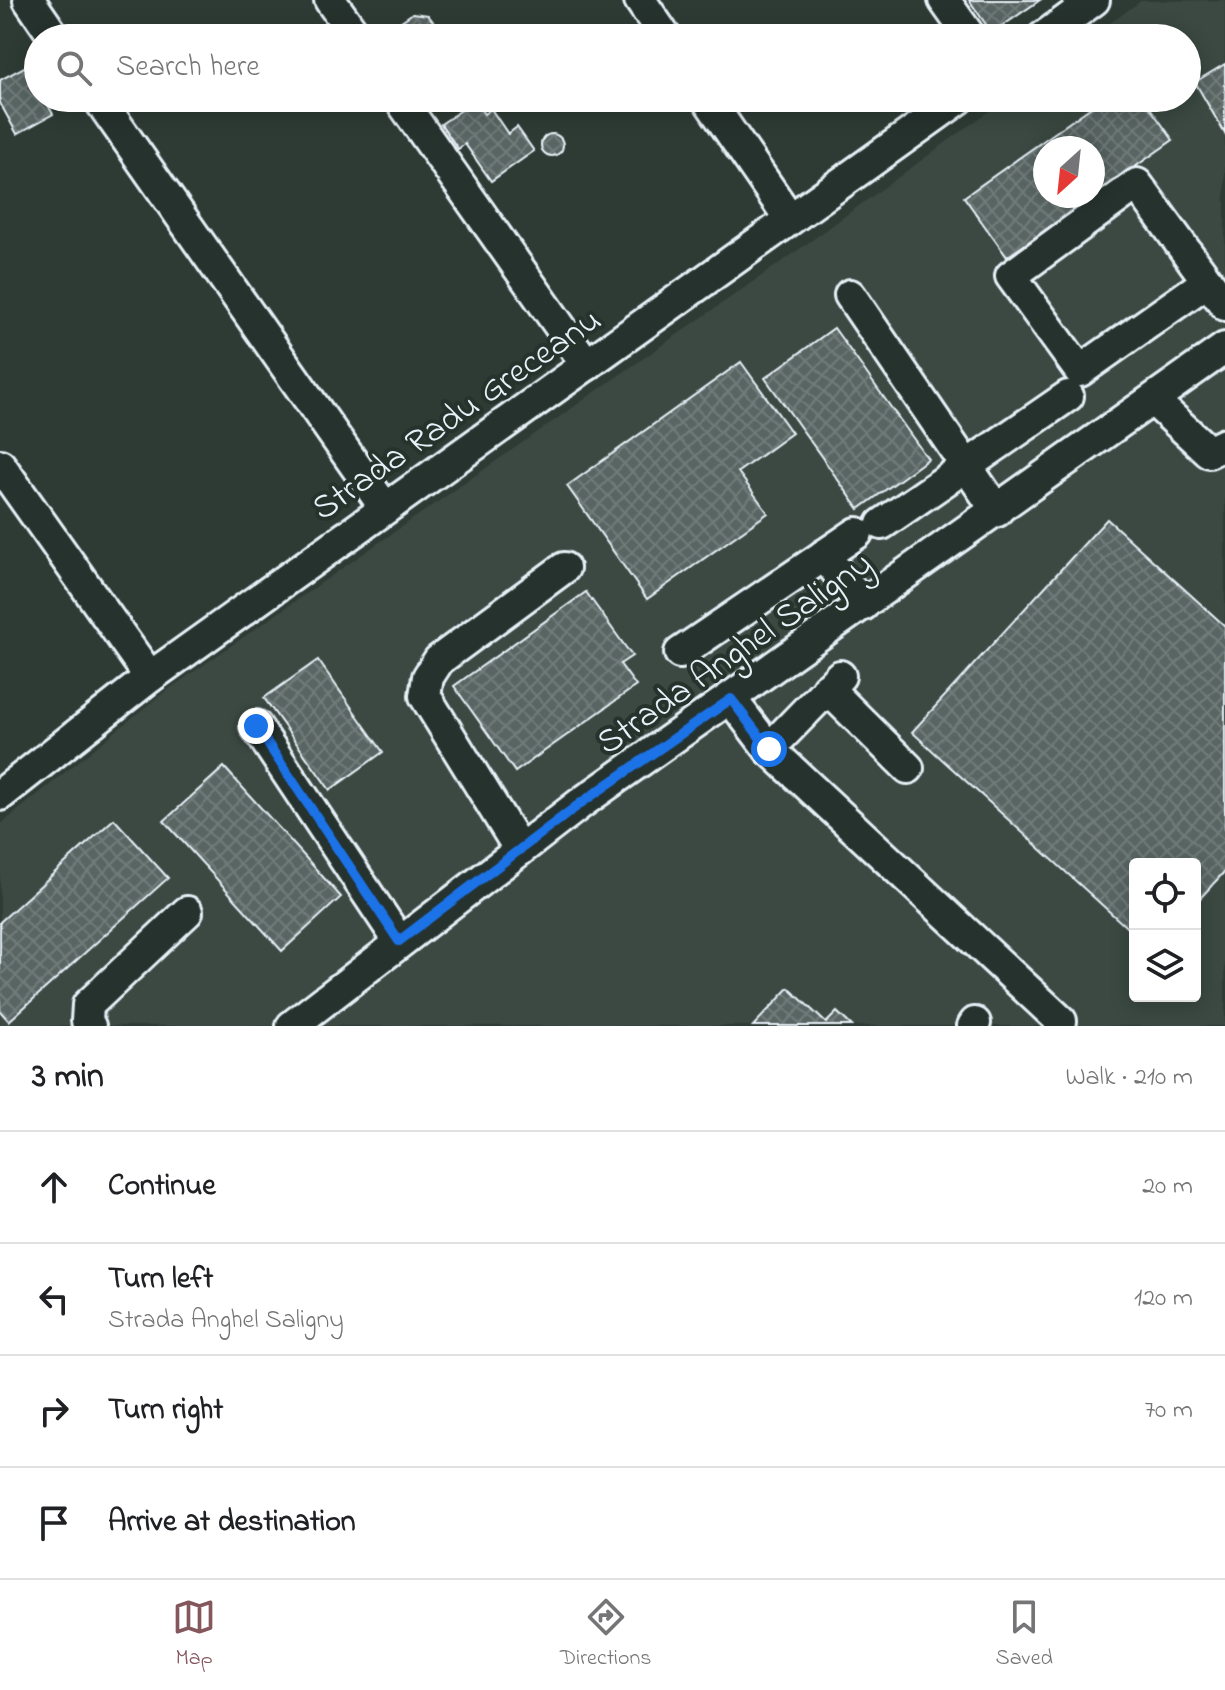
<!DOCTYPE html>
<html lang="en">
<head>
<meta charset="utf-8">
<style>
  body { margin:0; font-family:"Indie Flower",sans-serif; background:#f2f2f2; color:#202124 }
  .controls { position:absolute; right:24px; bottom:24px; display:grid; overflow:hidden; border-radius:8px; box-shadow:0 4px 20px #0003 }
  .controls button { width:72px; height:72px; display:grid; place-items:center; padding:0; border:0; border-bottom:2px solid #e0e0e0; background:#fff; color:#202124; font:40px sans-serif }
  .compass { position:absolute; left:1033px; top:136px; width:72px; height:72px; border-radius:50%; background:#fff; box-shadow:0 4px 20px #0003; rotate:207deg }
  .stop { position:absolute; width:24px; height:24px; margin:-18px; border:6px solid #1a73e8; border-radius:50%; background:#fff }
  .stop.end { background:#1a73e8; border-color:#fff; box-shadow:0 2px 8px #0008 }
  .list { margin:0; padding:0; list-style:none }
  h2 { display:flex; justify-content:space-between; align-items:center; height:104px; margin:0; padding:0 32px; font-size:34px }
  h2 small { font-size:26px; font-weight:400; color:#757577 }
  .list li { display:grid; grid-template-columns:52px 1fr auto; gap:24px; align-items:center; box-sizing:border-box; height:112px; padding:0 32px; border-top:2px solid #e0e0e0 }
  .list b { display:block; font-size:30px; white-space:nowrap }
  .list p { margin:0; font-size:26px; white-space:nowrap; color:#757577 }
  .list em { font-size:26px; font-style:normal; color:#757577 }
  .icon { flex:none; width:44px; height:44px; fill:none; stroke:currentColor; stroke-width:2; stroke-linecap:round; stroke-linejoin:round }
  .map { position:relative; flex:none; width:1225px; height:1026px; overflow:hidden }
  .search { position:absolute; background:#fff; box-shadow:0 4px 20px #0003; left:24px; right:24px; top:24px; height:88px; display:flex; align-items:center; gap:20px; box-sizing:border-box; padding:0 28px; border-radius:44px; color:#757577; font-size:30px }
  .sheet { height:552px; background:#fff }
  nav { display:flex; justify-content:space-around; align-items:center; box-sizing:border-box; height:112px; border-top:2px solid #e0e0e0; background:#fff; font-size:22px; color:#757577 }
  nav a { display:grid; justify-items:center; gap:4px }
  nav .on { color:#84575d }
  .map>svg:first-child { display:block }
  .built { fill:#3b4843; fill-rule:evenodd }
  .building { fill:url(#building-cross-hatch); stroke:#e8f1f8; stroke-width:2; fill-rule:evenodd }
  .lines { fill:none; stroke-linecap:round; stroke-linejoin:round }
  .minor-casing { stroke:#e8f1f8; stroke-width:36 }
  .minor { stroke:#26332d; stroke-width:30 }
  .route { stroke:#1a73e8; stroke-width:10 }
  .labels { text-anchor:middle; stroke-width:8; stroke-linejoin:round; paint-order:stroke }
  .street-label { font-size:36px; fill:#e8f1f8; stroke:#26332d }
</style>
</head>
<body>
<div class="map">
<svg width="1225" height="1026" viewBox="0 0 1225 1026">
  <defs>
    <pattern id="building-cross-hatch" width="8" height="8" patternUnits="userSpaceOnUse" patternTransform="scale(2)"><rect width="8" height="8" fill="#596563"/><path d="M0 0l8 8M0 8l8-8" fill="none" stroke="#717c7a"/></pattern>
  </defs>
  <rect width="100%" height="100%" fill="#2e3b35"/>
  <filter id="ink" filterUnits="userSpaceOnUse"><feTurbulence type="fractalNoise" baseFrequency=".0125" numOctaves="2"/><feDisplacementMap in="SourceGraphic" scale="16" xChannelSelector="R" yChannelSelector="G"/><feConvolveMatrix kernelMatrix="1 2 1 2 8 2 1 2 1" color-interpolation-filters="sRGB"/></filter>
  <g filter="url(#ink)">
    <path class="built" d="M 1225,0 L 1225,1026 L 0,1026 L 0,825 L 159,696 L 790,256 L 1007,98 L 1187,98 L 1187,38 L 1089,38 L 1141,1 ZM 1045,148 L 1093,148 L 1093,196 L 1045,196 ZM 1135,864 L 1195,864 L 1195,996 L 1135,996 Z"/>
    <g class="building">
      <path d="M 969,0 L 1040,0 L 992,33 Z"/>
      <path d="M 413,13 L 428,15 L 446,38 L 393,38 L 388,30 Z"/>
      <path d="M 1225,64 L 1225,134 L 1195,82 Z"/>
      <path d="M 26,66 L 38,87 L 38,98 L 44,98 L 53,114 L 17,134 L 0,103 L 0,80 Z"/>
      <path d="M 1104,98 L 1143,98 L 1173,140 L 1007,257 L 964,197 ZM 1045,148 L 1093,148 L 1093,196 L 1045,196 Z"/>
      <path d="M 475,101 L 484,114 L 491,109 L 508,134 L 517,127 L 534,151 L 491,181 L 465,144 L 458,149 L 441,124 Z"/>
      <circle cx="552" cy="145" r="11"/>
      <path d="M 834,328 L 928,459 L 859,509 L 765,378 Z"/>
      <path d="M 741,362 L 792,433 L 738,472 L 768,513 L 647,599 L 567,486 Z"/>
      <path d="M 1107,519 L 1225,626 L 1225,871 L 1195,904 L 1195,864 L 1135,864 L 1135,935 L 912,732 Z"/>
      <path d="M 586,592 L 632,656 L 620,664 L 636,686 L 515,772 L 454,686 Z"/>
      <path d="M 318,660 L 383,752 L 330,790 L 264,698 Z"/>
      <path d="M 224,767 L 341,897 L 282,951 L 164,821 Z"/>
      <path d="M 114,819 L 168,878 L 9,1021 L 0,1011 L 0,922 Z"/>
      <path d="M 789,988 L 826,1023 L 837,1012 L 852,1026 L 753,1026 Z"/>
    </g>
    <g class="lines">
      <g class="minor-casing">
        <g id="minor">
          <path d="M 29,0 L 55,38"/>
          <path d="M 330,0 L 357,38"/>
          <path d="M 640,0 L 666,38"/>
          <path d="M 944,0 L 971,38"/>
          <path d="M 1042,38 L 1094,0"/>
          <path d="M 98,98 L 385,508"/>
          <path d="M 399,98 L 587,365"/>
          <path d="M 707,98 L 790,219"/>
          <path d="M 1208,281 L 1080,371 L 1011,276 L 1137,184 L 1225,305"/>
          <path d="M 850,295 L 997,511"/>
          <path d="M 1153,400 L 1209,452 L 1225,444"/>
          <path d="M 0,465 L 150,677"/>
          <path d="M 882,524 L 1068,396"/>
          <path d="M 824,555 L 863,605"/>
          <path d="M 680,653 L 857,533"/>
          <path d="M 827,688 L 908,768"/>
          <path d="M 731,699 L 769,749 L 1061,1021"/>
          <path d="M 256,726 L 399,941"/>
          <path d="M 769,749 L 840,676"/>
          <path d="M 0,795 L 150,677 L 960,98"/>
          <path d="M 520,850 L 425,696 L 428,677 L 439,660 L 564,568"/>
          <path d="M 90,1026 L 87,1021 L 88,1005 L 187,912"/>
          <path d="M 292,1026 L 581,803 L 1225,348"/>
          <path d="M 973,1026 L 975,1023"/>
        </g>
      </g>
      <use href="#minor" class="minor"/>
    </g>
  </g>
  <g class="lines" filter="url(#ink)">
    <path class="route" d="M 256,726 L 399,941 L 581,803 L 731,699 L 769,749"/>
  </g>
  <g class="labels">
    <g class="street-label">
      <text transform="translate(455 412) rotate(-35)" y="13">Strada Radu Greceanu</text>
      <text transform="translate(733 651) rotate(-35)" y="13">Strada Anghel Saligny</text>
    </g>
  </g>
</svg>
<div class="controls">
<button><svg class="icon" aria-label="locate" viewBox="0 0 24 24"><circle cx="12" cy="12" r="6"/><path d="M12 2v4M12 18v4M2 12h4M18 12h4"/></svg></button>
<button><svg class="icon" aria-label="layers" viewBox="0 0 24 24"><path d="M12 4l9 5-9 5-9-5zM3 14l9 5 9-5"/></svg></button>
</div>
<svg class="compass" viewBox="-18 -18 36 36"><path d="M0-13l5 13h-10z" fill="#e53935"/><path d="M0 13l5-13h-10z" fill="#757577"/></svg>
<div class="stop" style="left:769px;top:749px"></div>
<div class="stop end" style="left:256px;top:726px"></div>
<div class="search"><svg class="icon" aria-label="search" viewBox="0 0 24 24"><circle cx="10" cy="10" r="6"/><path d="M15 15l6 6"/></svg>Search here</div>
</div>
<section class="sheet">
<h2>3 min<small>Walk · 210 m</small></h2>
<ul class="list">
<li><svg class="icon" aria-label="ahead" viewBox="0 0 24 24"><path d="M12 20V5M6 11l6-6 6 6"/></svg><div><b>Continue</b></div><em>20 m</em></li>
<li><svg class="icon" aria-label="left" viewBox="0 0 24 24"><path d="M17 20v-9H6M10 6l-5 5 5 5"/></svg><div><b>Turn left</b><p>Strada Anghel Saligny</p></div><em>120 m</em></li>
<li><svg class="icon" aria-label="right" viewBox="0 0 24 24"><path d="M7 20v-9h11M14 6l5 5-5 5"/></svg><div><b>Turn right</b></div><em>70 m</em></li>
<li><svg class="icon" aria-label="arrive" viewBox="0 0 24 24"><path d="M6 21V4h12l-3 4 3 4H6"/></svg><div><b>Arrive at destination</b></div></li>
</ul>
</section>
<nav>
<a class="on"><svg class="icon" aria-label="map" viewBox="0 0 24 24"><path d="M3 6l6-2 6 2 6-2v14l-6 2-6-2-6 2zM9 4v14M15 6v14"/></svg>Map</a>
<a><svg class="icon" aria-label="directions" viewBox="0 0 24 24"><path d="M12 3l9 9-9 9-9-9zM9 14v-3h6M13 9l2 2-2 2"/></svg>Directions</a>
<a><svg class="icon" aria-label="saved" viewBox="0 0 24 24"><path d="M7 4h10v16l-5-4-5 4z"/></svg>Saved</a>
</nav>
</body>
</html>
